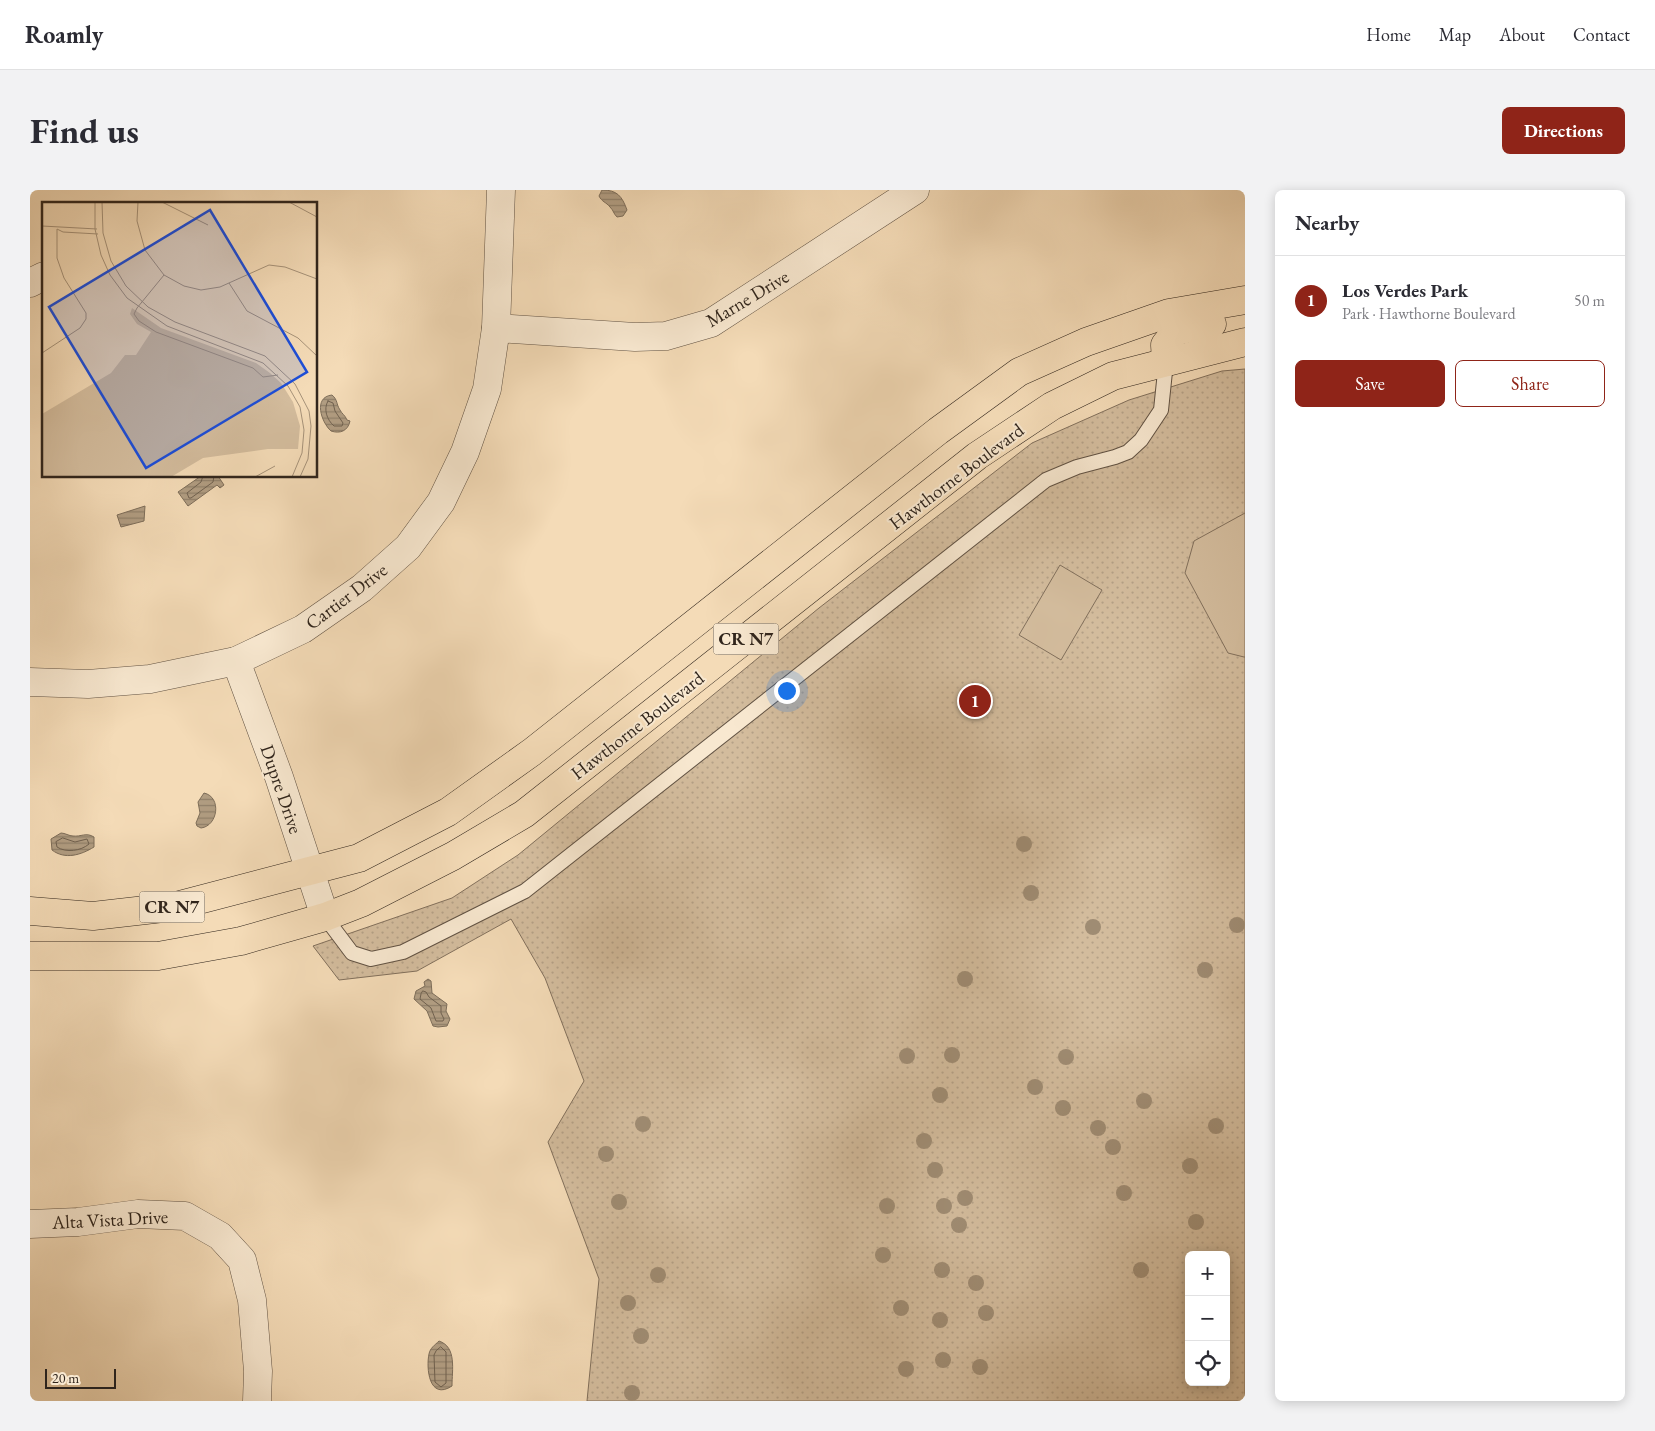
<!DOCTYPE html>
<html lang="en">
<head>
<meta charset="utf-8">
<style>
  body { margin:0; font-family:"EB Garamond",serif; background:#f2f2f3; color:#2b2b33 }
  .controls { position:absolute; right:15px; bottom:15px; display:grid; overflow:hidden; border-radius:8px; box-shadow:0 2px 12px #0003 }
  .controls button { width:45px; height:45px; display:grid; place-items:center; padding:0; border:0; border-bottom:1px solid #e1e1e2; background:#fff; color:#2b2b33; font:25px sans-serif }
  .scale { position:absolute; left:15px; bottom:12px; width:71px; box-sizing:border-box; padding-left:5px; border:2px solid #30251c; border-top:0; font-size:14px; line-height:18px; white-space:nowrap; color:#30251c; -webkit-text-stroke:4px #f8e8d0; paint-order:stroke }
  .you { position:absolute; left:756px; top:500px; width:18px; height:18px; margin:-12px; border:4px solid #fff; border-radius:50%; background:#1a73e8; box-shadow:0 0 0 8px #1a73e833 }
  .badge { display:grid; place-items:center; width:32px; height:32px; border-radius:50%; background:#8f2418; color:#fff; font-size:16px; font-weight:700 }
  .pin { position:absolute; translate:-50% -50%; border:2px solid #fff; box-shadow:0 1px 5px #0006 }
  .list { margin:0; padding:0; list-style:none }
  h2 { display:flex; justify-content:space-between; align-items:center; height:65px; margin:0; padding:0 20px; font-size:21px }
  h2 small { font-size:16px; font-weight:400; color:#7c7c81 }
  .list li { display:grid; grid-template-columns:32px 1fr auto; gap:15px; align-items:center; box-sizing:border-box; height:90px; padding:0 20px; border-top:1px solid #e1e1e2 }
  .list b { display:block; font-size:19px; white-space:nowrap }
  .list p { margin:0; font-size:16px; white-space:nowrap; color:#7c7c81 }
  .list em { font-size:16px; font-style:normal; color:#7c7c81 }
  .actions { display:flex; gap:10px; padding:15px 20px }
  .actions a { flex:1; padding:11px 0; border:1px solid #8f2418; border-radius:8px; text-align:center; font-size:18px; color:#8f2418 }
  .actions .main { background:#8f2418; color:#fff }
  .icon { flex:none; width:28px; height:28px; fill:none; stroke:currentColor; stroke-width:2; stroke-linecap:round; stroke-linejoin:round }
  .map { position:relative; flex:none; width:1215px; height:1211px; overflow:hidden; border-radius:8px }
  header { display:flex; align-items:center; gap:30px; box-sizing:border-box; height:70px; padding:0 25px; background:#fff; border-bottom:1px solid #e1e1e2 }
  header strong { font-size:24px }
  nav { display:flex; gap:28px; margin-inline-start:auto; font-size:18px }
  .intro { display:flex; align-items:center; justify-content:space-between; box-sizing:border-box; height:120px; padding:0 30px }
  h1 { margin:0; font-size:35px }
  .button { padding:12px 22px; border-radius:8px; background:#8f2418; color:#fff; font-size:18px; font-weight:700 }
  main { display:flex; gap:30px; padding:0 30px }
  aside { flex:1; background:#fff; border-radius:8px; box-shadow:0 2px 12px #0003 }
  .map>svg:first-child { display:block }
  .grass { fill:url(#grass-dots); stroke:#82705c; fill-rule:evenodd }
  .garden { fill:#d3bc9d; stroke:#82705c }
  .water { fill:url(#water-rules); stroke:#7d6d59 }
  .lines { fill:none; stroke-linecap:round; stroke-linejoin:round }
  .shore { stroke:#70614f; stroke-width:1 }
  .service-casing { stroke:#615243; stroke-width:16 }
  .minor-casing { stroke:#615243; stroke-width:29 }
  .primary-casing { stroke:#30251c; stroke-width:29 }
  .service { stroke:#f8e8d0; stroke-width:14 }
  .minor { stroke:#f8e8d0; stroke-width:28 }
  .primary { stroke:#f4dbb7; stroke-width:28 }
  .tree { fill:#9f8c73 }
  .labels { text-anchor:middle; stroke-width:4; stroke-linejoin:round; paint-order:stroke }
  .shield { fill:#f8e8d0; stroke:#6c6052; stroke-width:1 }
  .shield-label { font-size:18px; font-weight:bold; fill:#30251c }
  .street-label { font-size:19px; fill:#30251c; stroke:#f8e8d0 }
  .inset-road { fill:none; stroke:#a69279; stroke-width:1 }
  .view { fill:#1d4ed8; fill-opacity:0.15; stroke:#1d4ed8; stroke-width:2.5 }
  .inset-edge { fill:none; stroke:#30251c; stroke-width:2.5 }
</style>
</head>
<body>
<header>
<strong>Roamly</strong>
<nav><a>Home</a><a>Map</a><a>About</a><a>Contact</a></nav>
</header>
<div class="intro"><h1>Find us</h1><a class="button">Directions</a></div>
<main>
<div class="map">
<svg width="1215" height="1211" viewBox="0 0 1215 1211">
  <defs>
    <pattern id="grass-dots" width="8" height="8" patternUnits="userSpaceOnUse" patternTransform="scale(1.25)"><rect width="8" height="8" fill="#d3bc9d"/><path d="M2 2h.1M6 6h.1" fill="none" stroke="#b5a187" stroke-width="1.8" stroke-linecap="round"/></pattern>
    <pattern id="water-rules" width="6" height="5" patternUnits="userSpaceOnUse" patternTransform="scale(1.25)"><rect width="6" height="5" fill="#b19d82"/><path d="M0 2.5h6" fill="none" stroke="#90806a"/></pattern>
  </defs>
  <rect width="100%" height="100%" fill="#f4dbb7"/>
  <filter id="stains"><feTurbulence type="fractalNoise" baseFrequency=".004" numOctaves="4"/><feColorMatrix values="0 0 0 0 .2 0 0 0 0 .09 0 0 0 0 .02 0 0 0 .5 -.17"/></filter>
  <radialGradient id="worn" r=".72"><stop offset=".6" stop-color="#630" stop-opacity="0"/><stop offset="1" stop-color="#630" stop-opacity=".3"/></radialGradient>
  <path class="grass" d="M 1215,179 L 1215,1211 L 557,1211 L 569,1089 L 518,952 L 554,891 L 515,788 L 481,729 L 387,781 L 309,790 L 283,756 L 422,708 L 488,665 L 789,418 L 1002,253 L 1099,210 L 1192,181 ZM 1159,1065 L 1196,1065 L 1196,1192 L 1159,1192 Z"/>
  <g class="garden">
    <path d="M 1215,323 L 1215,467 L 1214,467 L 1198,463 L 1155,383 L 1164,351 Z"/>
    <path d="M 1030,375 L 1072,400 L 1031,470 L 989,445 Z"/>
  </g>
  <g class="water">
    <path d="M 572,0 C 587,0 592,6 597,20 L 593,26 L 587,27 C 583,23 584,21 580,17 C 576,12 572,12 569,6 Z"/>
    <path d="M 302,205 C 308,210 306,214 310,220 C 312,224 315,225 317,230 L 320,231 C 318,241 310,244 301,241 C 291,232 283,207 302,205 Z"/>
    <path d="M 171,286 L 188,286 L 194,295 L 190,298 L 187,295 L 158,316 L 148,302 Z"/>
    <path d="M 115,316 L 114,331 L 91,337 L 87,325 Z"/>
    <path d="M 174,603 C 192,607 188,636 171,638 L 167,636 L 166,633 L 170,623 L 168,612 Z"/>
    <path d="M 31,643 C 35,643 39,646 43,646 C 51,647 56,642 64,647 L 64,657 C 51,665 35,670 22,660 L 21,649 Z"/>
    <path d="M 398,789 L 401,791 L 402,803 L 417,814 L 416,821 L 420,829 L 417,836 L 408,837 L 403,836 L 397,821 L 384,809 L 386,801 L 395,796 L 394,792 Z"/>
    <path d="M 409,1151 C 427,1157 422,1180 422,1196 C 399,1211 396,1178 399,1164 C 400,1158 405,1155 409,1151 Z"/>
  </g>
  <g class="lines">
    <g class="shore">
      <path d="M 298,211 L 303,213 L 305,221 L 313,233 L 312,236 L 304,236 C 297,230 293,219 298,211 Z"/>
      <path d="M 173,286 L 171,292 L 157,303 L 159,308 L 161,308 L 183,292 L 184,286"/>
      <path d="M 33,648 L 45,652 L 57,649 L 59,654 C 51,661 36,663 27,657 L 26,652 Z"/>
      <path d="M 393,801 L 396,802 L 399,807 L 411,816 L 411,823 L 414,829 L 413,831 L 406,831 L 401,818 L 390,809 L 391,804 Z"/>
      <path d="M 411,1157 L 416,1162 L 416,1193 L 411,1197 L 405,1192 L 404,1165 L 406,1161 Z"/>
    </g>
    <g class="service-casing">
      <path id="service" d="M 295,727 L 322,763 L 341,769 L 373,762 L 495,701 L 1016,290 L 1047,277 L 1085,267 L 1098,262 L 1111,250 L 1131,220 L 1136,172"/>
    </g>
    <g class="minor-casing">
      <g id="minor">
        <path d="M 0,93 L 14,86"/>
        <path d="M 466,138 L 605,147 L 636,146 L 681,133 L 885,0"/>
        <path d="M 206,471 L 249,587 L 295,727"/>
        <path d="M 0,492 L 58,494 L 120,489 L 206,471 L 273,439 L 332,398 L 378,357 L 411,312 L 435,262 L 457,199 L 466,138 L 471,0"/>
        <path d="M 0,1034 L 48,1032 L 108,1024 L 155,1026 L 190,1046 L 212,1070 L 222,1110 L 228,1181 L 227,1211"/>
      </g>
    </g>
    <g class="primary-casing">
      <g id="primary">
        <path d="M 1136,172 L 1135,155 L 1146,141 L 1182,134"/>
        <path d="M 0,721 L 63,726 L 142,717 L 329,668 L 418,622 L 502,562 L 908,241 L 989,182 L 1056,152 L 1139,123 L 1215,110"/>
        <path d="M 0,766 L 128,766 L 211,751 L 295,727 L 331,713 L 423,666 L 494,624 L 947,266 L 1022,216 L 1083,186 L 1215,152"/>
      </g>
    </g>
    <use href="#service" class="service"/>
    <use href="#minor" class="minor"/>
    <use href="#primary" class="primary"/>
  </g>
  <g class="tree">
    <circle cx="994" cy="654" r="8"/>
    <circle cx="1001" cy="703" r="8"/>
    <circle cx="1207" cy="735" r="8"/>
    <circle cx="1063" cy="737" r="8"/>
    <circle cx="1175" cy="780" r="8"/>
    <circle cx="935" cy="789" r="8"/>
    <circle cx="922" cy="865" r="8"/>
    <circle cx="877" cy="866" r="8"/>
    <circle cx="1036" cy="867" r="8"/>
    <circle cx="1005" cy="897" r="8"/>
    <circle cx="910" cy="905" r="8"/>
    <circle cx="1114" cy="911" r="8"/>
    <circle cx="1033" cy="918" r="8"/>
    <circle cx="613" cy="934" r="8"/>
    <circle cx="1186" cy="936" r="8"/>
    <circle cx="1068" cy="938" r="8"/>
    <circle cx="894" cy="951" r="8"/>
    <circle cx="1083" cy="957" r="8"/>
    <circle cx="576" cy="964" r="8"/>
    <circle cx="1160" cy="976" r="8"/>
    <circle cx="905" cy="980" r="8"/>
    <circle cx="1094" cy="1003" r="8"/>
    <circle cx="935" cy="1008" r="8"/>
    <circle cx="589" cy="1012" r="8"/>
    <circle cx="857" cy="1016" r="8"/>
    <circle cx="914" cy="1016" r="8"/>
    <circle cx="1166" cy="1032" r="8"/>
    <circle cx="929" cy="1035" r="8"/>
    <circle cx="853" cy="1065" r="8"/>
    <circle cx="912" cy="1080" r="8"/>
    <circle cx="1111" cy="1080" r="8"/>
    <circle cx="628" cy="1085" r="8"/>
    <circle cx="946" cy="1093" r="8"/>
    <circle cx="598" cy="1113" r="8"/>
    <circle cx="871" cy="1118" r="8"/>
    <circle cx="956" cy="1123" r="8"/>
    <circle cx="910" cy="1130" r="8"/>
    <circle cx="611" cy="1146" r="8"/>
    <circle cx="913" cy="1170" r="8"/>
    <circle cx="950" cy="1177" r="8"/>
    <circle cx="876" cy="1179" r="8"/>
    <circle cx="602" cy="1203" r="8"/>
  </g>
  <g class="labels">
    <g class="shield">
      <rect x="683.5" y="433.5" width="65" height="31" rx="4"/>
      <rect x="109.5" y="701.5" width="65" height="31" rx="4"/>
    </g>
    <g class="shield-label">
      <text x="716" y="455">CR N7</text>
      <text x="142" y="723">CR N7</text>
    </g>
    <g class="street-label">
      <text transform="translate(717 108) rotate(-31)" y="7">Marne Drive</text>
      <text transform="translate(926 286) rotate(-37)" y="7">Hawthorne Boulevard</text>
      <text transform="translate(316 406) rotate(-37)" y="7">Cartier Drive</text>
      <text transform="translate(607 535) rotate(-38)" y="7">Hawthorne Boulevard</text>
      <text transform="translate(252 599) rotate(71)" y="7">Dupre Drive</text>
      <text transform="translate(80 1029) rotate(-3)" y="7">Alta Vista Drive</text>
    </g>
  </g>
  <g transform="translate(12 12)">
    <rect width="275" height="275" fill="#f4dbb7"/>
    <path d="M 90,106 L 119,126 L 214,161 L 228,171 L 239,181 L 251,200 L 258,224 L 256,247 L 226,247 L 161,256 L 129,275 L 0,275 L 0,212 L 69,171 L 83,153 L 94,153 L 109,130 L 95,122 L 88,112 Z" fill="#d3bc9d"/>
    <path d="M203 203a12 12 0 1 1 24 0a12 12 0 1 1-24 0Z" fill="#d3bc9d"/>
    <path class="inset-road" d="M 53,0 L 53,27 L 59,53 L 68,73 L 85,96 L 125,124 L 221,161 L 246,184 L 258,205 L 262,228 L 260,251 L 250,275M 60,0 L 61,31 L 69,59 L 84,84 L 106,105 L 133,120 L 223,154 L 253,182 L 267,209 L 269,224 L 266,257 L 258,275M 96,0 L 95,19 L 103,48 L 122,73 L 142,84 L 159,88 L 178,85 L 227,63 L 243,65 L 275,77M 120,0 L 166,23M 247,0 L 275,15M 0,24 L 55,27M 15,27 L 21,30 L 56,32M 122,73 L 95,106 L 92,112 L 97,119 L 114,130 L 211,166 L 221,175 L 236,173M 187,81 L 205,109 L 256,136 L 275,154M 0,151 L 38,126 L 44,117 L 44,111 L 22,76 L 15,56 L 15,27M 213,275 L 233,264"/>
    <path class="view" d="M 168,8 L 265,170 L 104,266 L 7,105 Z"/>
    <rect width="275" height="275" class="inset-edge"/>
  </g>
  <rect width="100%" height="100%" filter="url(#stains)"/>
  <rect width="100%" height="100%" fill="url(#worn)"/>
</svg>
<div class="controls">
<button>+</button>
<button>−</button>
<button><svg class="icon" aria-label="locate" viewBox="0 0 24 24"><circle cx="12" cy="12" r="6"/><path d="M12 2v4M12 18v4M2 12h4M18 12h4"/></svg></button>
</div>
<div class="scale">20 m</div>
<div class="you"></div>
<div class="pin badge" style="left:945px;top:511px">1</div>
</div>
<aside>
<h2>Nearby<small></small></h2>
<ul class="list">
<li><span class="badge">1</span><div><b>Los Verdes Park</b><p>Park · Hawthorne Boulevard</p></div><em>50 m</em></li>
</ul>
<div class="actions"><a class="main">Save</a><a>Share</a></div>
</aside>
</main>
</body>
</html>
